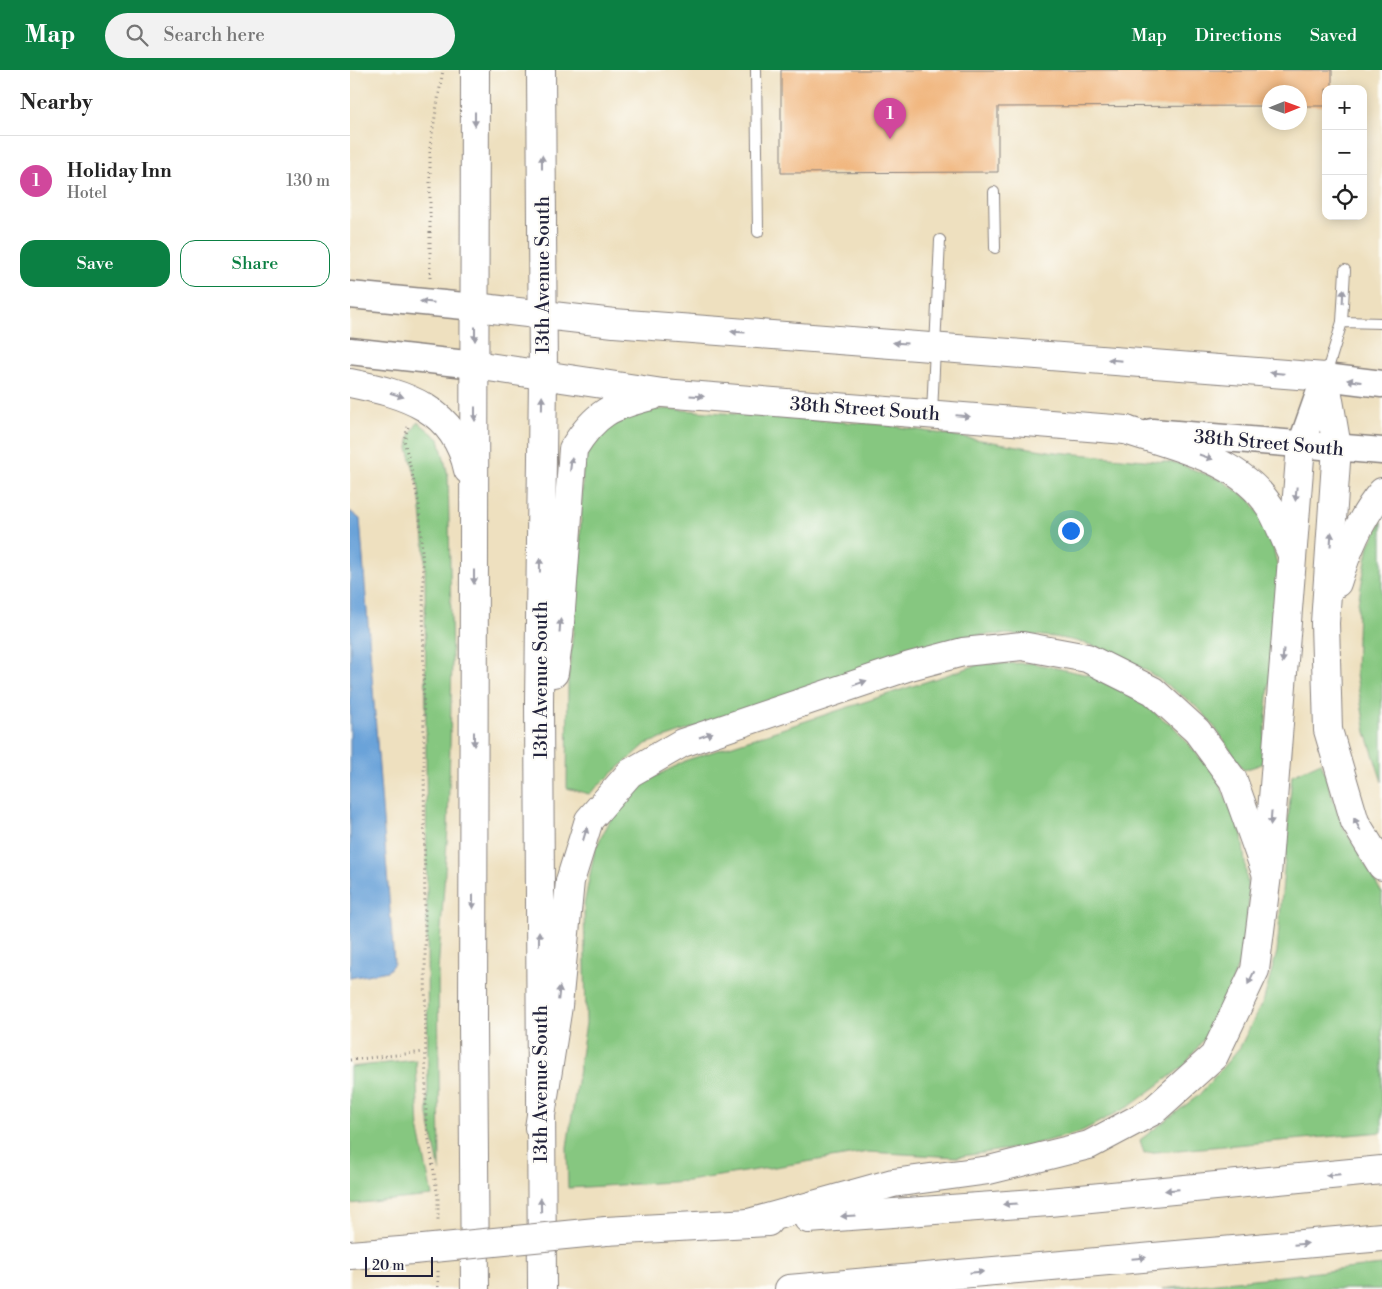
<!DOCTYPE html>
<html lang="en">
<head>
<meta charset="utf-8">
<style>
  body { margin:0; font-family:"Libre Bodoni",serif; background:#f2f2f2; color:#222 }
  .controls { position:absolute; right:15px; top:15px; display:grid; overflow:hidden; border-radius:10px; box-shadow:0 2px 12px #0003 }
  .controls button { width:45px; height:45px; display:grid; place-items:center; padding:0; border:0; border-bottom:1px solid #e0e0e0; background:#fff; color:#222; font:25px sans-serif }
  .compass { position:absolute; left:912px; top:15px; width:45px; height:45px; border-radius:50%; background:#fff; box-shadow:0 2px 12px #0003; rotate:89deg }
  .scale { position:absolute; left:15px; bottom:12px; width:68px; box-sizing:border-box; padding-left:5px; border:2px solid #22223b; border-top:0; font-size:14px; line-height:18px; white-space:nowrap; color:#22223b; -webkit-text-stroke:4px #fdfcf7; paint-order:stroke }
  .you { position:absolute; left:720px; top:460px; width:18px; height:18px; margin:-12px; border:4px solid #fff; border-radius:50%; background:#1a73e8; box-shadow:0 0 0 8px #1a73e833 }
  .badge { display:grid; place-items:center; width:32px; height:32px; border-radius:50%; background:#0b8043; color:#fff; font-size:16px; font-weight:700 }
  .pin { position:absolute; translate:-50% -41px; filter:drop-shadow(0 1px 2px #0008) }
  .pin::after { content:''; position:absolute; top:26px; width:18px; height:15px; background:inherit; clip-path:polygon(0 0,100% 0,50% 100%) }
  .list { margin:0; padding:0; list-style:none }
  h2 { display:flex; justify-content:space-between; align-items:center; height:65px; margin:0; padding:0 20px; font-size:21px }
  h2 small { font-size:16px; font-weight:400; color:#767676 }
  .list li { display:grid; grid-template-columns:32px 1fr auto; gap:15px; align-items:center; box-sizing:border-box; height:90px; padding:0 20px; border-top:1px solid #e0e0e0 }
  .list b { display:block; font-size:19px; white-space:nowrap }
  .list p { margin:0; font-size:16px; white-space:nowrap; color:#767676 }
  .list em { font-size:16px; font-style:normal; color:#767676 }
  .actions { display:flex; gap:10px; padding:15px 20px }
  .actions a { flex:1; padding:11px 0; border:1px solid #0b8043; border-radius:15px; text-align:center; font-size:18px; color:#0b8043 }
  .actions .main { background:#0b8043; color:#fff }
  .icon { flex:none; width:28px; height:28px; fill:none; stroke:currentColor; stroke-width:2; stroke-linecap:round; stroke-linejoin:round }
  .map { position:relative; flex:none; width:1032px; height:1219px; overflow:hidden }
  header { display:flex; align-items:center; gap:30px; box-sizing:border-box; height:70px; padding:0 25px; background:#0b8043; color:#fff }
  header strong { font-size:24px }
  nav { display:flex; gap:28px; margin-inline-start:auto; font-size:18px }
  .search { width:350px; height:45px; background:#f2f2f2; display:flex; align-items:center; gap:12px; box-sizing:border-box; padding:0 18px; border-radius:28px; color:#767676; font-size:19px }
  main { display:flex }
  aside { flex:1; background:#fff }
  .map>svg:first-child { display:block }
  .green { fill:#86c780; stroke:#54745e }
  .water { fill:#6aa3d9; stroke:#46628a }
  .building { fill:#f1b780 }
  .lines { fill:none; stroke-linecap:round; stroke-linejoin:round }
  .service-casing { stroke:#88817d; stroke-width:12 }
  .tertiary-casing { stroke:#88817d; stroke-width:29 }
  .primary-casing { stroke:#88817d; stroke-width:30 }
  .motorway-casing { stroke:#88817d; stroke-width:30 }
  .path { stroke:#88817d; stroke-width:3; stroke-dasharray:1 4; stroke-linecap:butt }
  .service { stroke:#fff; stroke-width:10 }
  .tertiary { stroke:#fff; stroke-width:26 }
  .primary { stroke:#fff; stroke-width:28 }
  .motorway { stroke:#fff; stroke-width:28 }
  .motorway-bridge-casing { stroke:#88817d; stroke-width:30; stroke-linecap:butt }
  .motorway-bridge { stroke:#fff; stroke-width:28 }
  .oneway { fill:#9c9ca7 }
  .labels { text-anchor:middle; stroke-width:4.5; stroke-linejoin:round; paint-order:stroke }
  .street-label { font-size:19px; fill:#22223b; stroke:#fdfcf7 }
</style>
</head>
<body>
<header>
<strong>Map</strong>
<div class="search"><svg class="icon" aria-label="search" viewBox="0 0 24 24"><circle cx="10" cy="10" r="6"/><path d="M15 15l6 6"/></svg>Search here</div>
<nav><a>Map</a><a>Directions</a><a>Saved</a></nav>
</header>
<main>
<aside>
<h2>Nearby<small></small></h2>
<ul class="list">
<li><span class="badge" style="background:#d1479c">1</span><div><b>Holiday Inn</b><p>Hotel</p></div><em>130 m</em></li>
</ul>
<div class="actions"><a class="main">Save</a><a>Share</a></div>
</aside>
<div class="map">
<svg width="1032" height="1219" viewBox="0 0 1032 1219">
  <rect width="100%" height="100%" fill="#fdfcf7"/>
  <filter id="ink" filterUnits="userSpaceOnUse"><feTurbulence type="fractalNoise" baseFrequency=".02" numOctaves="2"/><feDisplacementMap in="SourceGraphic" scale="10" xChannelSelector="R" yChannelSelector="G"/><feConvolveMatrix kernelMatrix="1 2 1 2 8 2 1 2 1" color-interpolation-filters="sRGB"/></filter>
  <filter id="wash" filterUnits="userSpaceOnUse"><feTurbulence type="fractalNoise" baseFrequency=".0096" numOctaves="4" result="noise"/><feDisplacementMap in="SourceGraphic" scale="20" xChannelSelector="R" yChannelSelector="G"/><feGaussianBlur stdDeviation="1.12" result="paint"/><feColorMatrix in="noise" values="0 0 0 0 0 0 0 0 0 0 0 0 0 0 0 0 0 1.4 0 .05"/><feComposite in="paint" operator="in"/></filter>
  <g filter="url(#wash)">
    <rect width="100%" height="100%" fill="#eee0bf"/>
    <g class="green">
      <path d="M 318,339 L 537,355 L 705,382 L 827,393 L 873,411 L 900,430 L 919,458 L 929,504 L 912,694 L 894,700 C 880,681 867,658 851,641 C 843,632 831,625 821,618 C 752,565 696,561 612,566 L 296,674 L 239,724 L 217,718 L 218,611 L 229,503 L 233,393 L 244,370 L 263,352 L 291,340 Z"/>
      <path d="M 68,352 L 89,369 L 98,405 L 102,591 L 98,758 L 88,902 L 90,1102 L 78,1045 L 75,482 L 69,419 L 58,378 L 60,365 Z"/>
      <path d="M 1032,451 L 1032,712 L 1016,662 L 1006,605 L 1008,533 L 1019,475 Z"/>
      <path d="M 682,593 L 739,605 L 785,628 L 825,658 L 866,706 L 892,765 L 899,831 L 890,890 L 869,948 L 834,996 L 780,1036 L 728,1063 L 672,1077 L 607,1087 L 518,1082 L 338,1111 L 218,1118 L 217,1077 L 236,953 L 234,835 L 245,779 L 264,743 L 295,712 L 337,690 L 630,594 Z"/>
      <path d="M 971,692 L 992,755 L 1032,823 L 1032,1062 L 794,1083 L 790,1070 L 849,1025 L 890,977 L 914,929 L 927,882 L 942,705 Z"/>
      <path d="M 66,990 L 69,1061 L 82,1126 L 0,1134 L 0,997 Z"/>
      <path d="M 1032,1195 L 1032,1219 L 812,1219 Z"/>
    </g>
    <path class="water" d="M 0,441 L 10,449 L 44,893 L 38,901 L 0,908 Z"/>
    <g id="blocks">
      <path class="building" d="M 431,0 L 982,0 L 982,19 L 976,19 L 976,36 L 949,36 L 949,22 L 919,22 L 919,36 L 648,37 L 648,102 L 431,103 Z"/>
    </g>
  </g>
  <g filter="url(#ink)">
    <use href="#blocks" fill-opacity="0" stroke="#88817d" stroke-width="1"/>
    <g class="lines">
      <g class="service-casing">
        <g id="service">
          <path d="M 406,0 L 408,162"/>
          <path d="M 644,122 L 645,178"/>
          <path d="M 992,252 L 995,200"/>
          <path d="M 976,305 L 992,252 L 1032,253"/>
          <path d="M 582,343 L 590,170"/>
        </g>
      </g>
      <g class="tertiary-casing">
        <g id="tertiary">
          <path d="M 0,225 L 125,237"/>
          <path d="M 0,281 L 125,295"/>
          <path d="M 802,362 L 1032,381"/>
          <path d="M 951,375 L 975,307 L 1032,314"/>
        </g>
      </g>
      <g class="primary-casing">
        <g id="primary">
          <path d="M 191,0 L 193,306 L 189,633 L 192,1219"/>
          <path d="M 125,237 L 264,253 L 975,307 L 987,377"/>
          <path d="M 125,295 L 313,323 L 776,360"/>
          <path d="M 0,313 C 55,324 105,338 118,400"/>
          <path d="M 204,603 L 209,566 L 223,379 C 246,342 261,336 302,326"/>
          <path d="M 125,1219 L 123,953 L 125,0"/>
        </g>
      </g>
      <g class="motorway-casing">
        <g id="motorway">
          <path d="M 776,360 C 825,377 890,389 920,437 C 928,450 934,467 941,482"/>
          <path d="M 987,377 L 975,553 L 978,660 L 1005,752 L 1032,796"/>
          <path d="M 987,513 C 997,480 1010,448 1032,422"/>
          <path d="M 189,1058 L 208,936 L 220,811 L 239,750 L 280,703 L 332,673 L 560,596 L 613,582 L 672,576 L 737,588 L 803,621 L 847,661 L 883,710 L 917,805"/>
          <path d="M 458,1149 L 699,1132 L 1032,1100"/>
          <path d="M 399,1153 L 543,1113 L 639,1100 L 739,1075 L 803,1041 L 864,986 L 905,900 L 917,805 L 951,375"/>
          <path d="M 256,1161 L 418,1152"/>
          <path d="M 0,1185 L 63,1180"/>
          <path d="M 439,1219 L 1032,1167"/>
        </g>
      </g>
      <g class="path">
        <path d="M 80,208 L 80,76 L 93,0"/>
        <path d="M 58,357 L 54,370 L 69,433 L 73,496 L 76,1051 L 88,1128 L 88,1152"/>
        <path d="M 0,990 L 74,982"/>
        <path d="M 88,1201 L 88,1219"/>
      </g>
      <use href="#service" class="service"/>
      <use href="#tertiary" class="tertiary"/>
      <use href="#primary" class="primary"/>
      <use href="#motorway" class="motorway"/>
      <g class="motorway-bridge-casing">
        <path id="motorway-bridge" d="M 63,1180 L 256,1161"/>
      </g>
      <use href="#motorway-bridge" class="motorway-bridge"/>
    </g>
    <defs><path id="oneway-solid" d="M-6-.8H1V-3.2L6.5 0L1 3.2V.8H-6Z" transform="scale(1.25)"/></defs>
    <g class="oneway">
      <use href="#oneway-solid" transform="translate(125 49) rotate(90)"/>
      <use href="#oneway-solid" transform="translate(192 92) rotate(-90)"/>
      <use href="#oneway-solid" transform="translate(993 226) rotate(-87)"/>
      <use href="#oneway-solid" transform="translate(77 232) rotate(-174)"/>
      <use href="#oneway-solid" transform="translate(388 262) rotate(-176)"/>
      <use href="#oneway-solid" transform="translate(125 264) rotate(90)"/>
      <use href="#oneway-solid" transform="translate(550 273) rotate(-176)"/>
      <use href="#oneway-solid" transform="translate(765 290) rotate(-175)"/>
      <use href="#oneway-solid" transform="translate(927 303) rotate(-175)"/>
      <use href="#oneway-solid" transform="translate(1004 311) rotate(-172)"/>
      <use href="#oneway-solid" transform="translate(47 325) rotate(18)"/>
      <use href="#oneway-solid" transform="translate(347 326) rotate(4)"/>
      <use href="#oneway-solid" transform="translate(192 333) rotate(-89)"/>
      <use href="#oneway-solid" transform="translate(125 344) rotate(90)"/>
      <use href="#oneway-solid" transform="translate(613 346) rotate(5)"/>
      <use href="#oneway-solid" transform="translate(856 387) rotate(19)"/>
      <use href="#oneway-solid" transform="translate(221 394) rotate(-83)"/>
      <use href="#oneway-solid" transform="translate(946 424) rotate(95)"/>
      <use href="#oneway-solid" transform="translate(981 469) rotate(-86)"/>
      <use href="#oneway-solid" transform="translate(190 495) rotate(-89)"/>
      <use href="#oneway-solid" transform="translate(124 507) rotate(90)"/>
      <use href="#oneway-solid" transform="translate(210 556) rotate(-86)"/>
      <use href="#oneway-solid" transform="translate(933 586) rotate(94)"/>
      <use href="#oneway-solid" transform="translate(510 613) rotate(-19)"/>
      <use href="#oneway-solid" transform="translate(356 665) rotate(-19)"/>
      <use href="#oneway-solid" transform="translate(124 669) rotate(90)"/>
      <use href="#oneway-solid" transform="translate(921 748) rotate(94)"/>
      <use href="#oneway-solid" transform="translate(1007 754) rotate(-117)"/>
      <use href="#oneway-solid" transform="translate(235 764) rotate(-73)"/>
      <use href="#oneway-solid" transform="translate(123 832) rotate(90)"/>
      <use href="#oneway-solid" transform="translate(189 868) rotate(-90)"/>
      <use href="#oneway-solid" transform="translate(901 908) rotate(116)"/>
      <use href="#oneway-solid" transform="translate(209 923) rotate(-84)"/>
      <use href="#oneway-solid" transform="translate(983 1105) rotate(175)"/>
      <use href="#oneway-solid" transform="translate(822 1120) rotate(175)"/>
      <use href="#oneway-solid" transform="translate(660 1134) rotate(176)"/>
      <use href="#oneway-solid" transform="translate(191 1135) rotate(-91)"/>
      <use href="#oneway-solid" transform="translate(498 1146) rotate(176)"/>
      <use href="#oneway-solid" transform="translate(951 1174) rotate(-5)"/>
      <use href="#oneway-solid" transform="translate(789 1188) rotate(-5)"/>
      <use href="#oneway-solid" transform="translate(627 1202) rotate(-5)"/>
    </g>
  </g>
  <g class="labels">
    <g class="street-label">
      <text transform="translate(192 205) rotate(-90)" y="7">13th Avenue South</text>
      <text transform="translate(515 338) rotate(4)" y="7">38th Street South</text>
      <text transform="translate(919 372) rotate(5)" y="7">38th Street South</text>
      <text transform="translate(190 610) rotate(-90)" y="7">13th Avenue South</text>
      <text transform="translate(190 1014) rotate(-90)" y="7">13th Avenue South</text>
    </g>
  </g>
</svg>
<div class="controls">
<button>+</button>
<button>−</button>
<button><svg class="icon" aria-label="locate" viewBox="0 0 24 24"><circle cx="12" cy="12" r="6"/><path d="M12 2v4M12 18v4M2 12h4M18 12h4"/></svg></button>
</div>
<svg class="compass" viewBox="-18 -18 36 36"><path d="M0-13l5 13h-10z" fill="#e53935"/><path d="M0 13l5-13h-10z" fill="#767676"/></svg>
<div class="scale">20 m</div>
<div class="you"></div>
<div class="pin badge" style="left:540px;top:69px;background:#d1479c">1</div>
</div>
</main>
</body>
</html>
